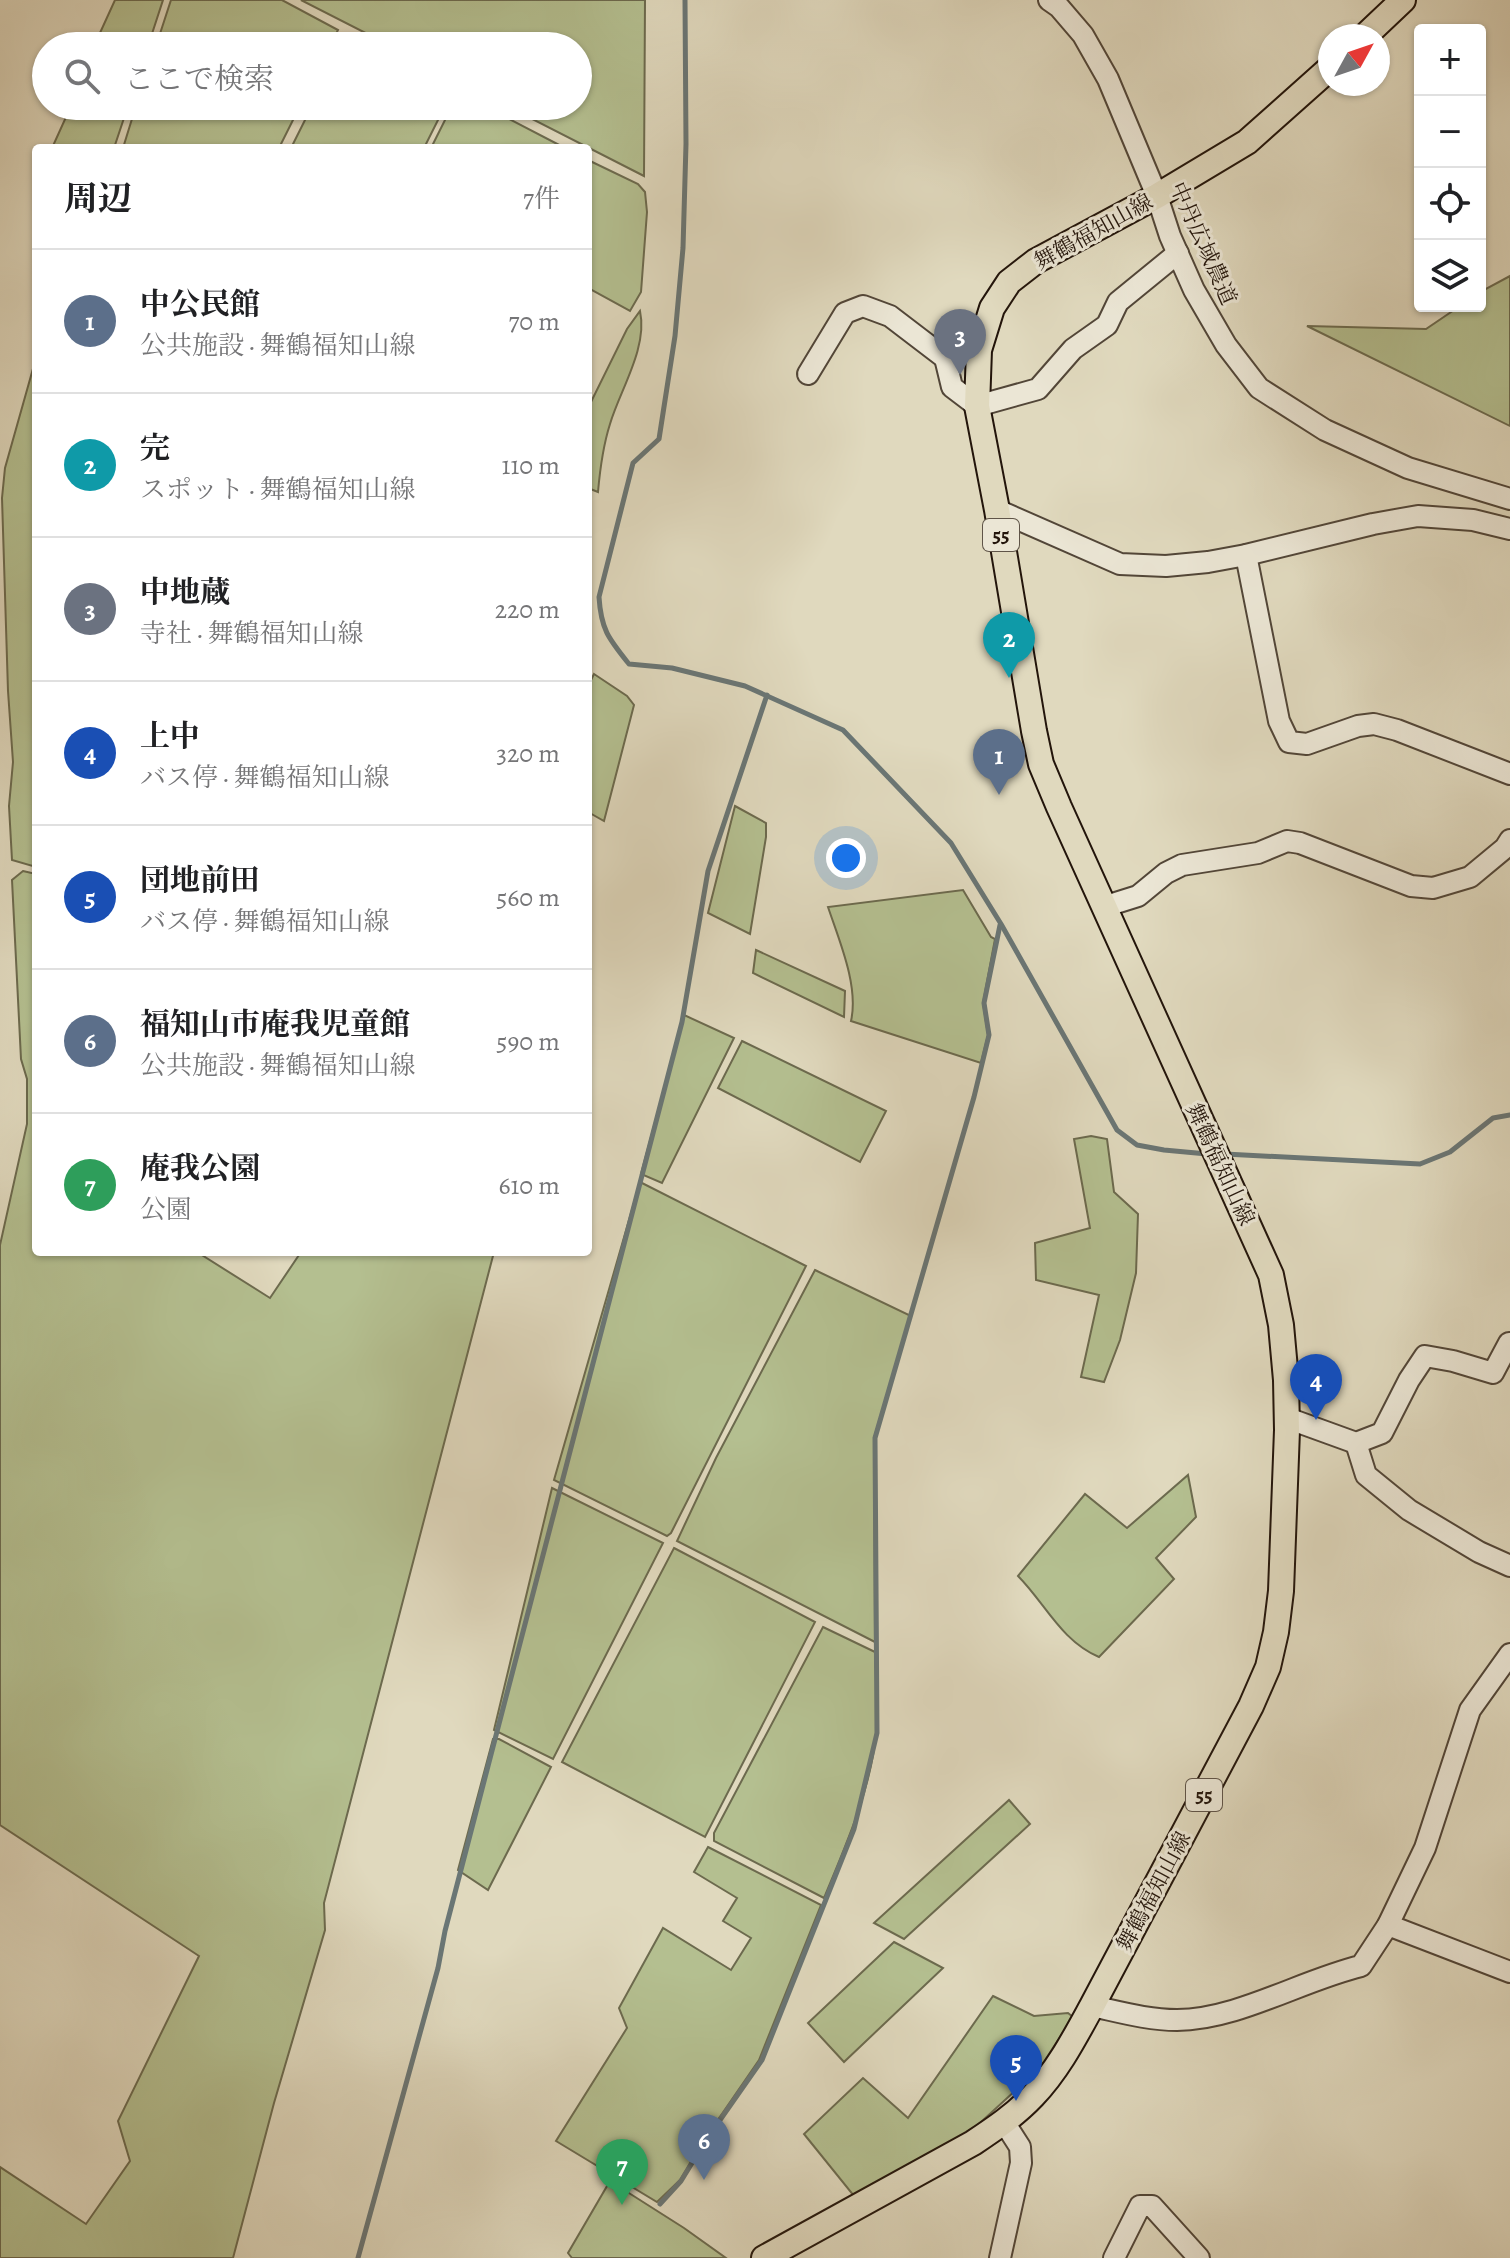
<!DOCTYPE html>
<html lang="ja">
<head>
<meta charset="utf-8">
<style>
  body { margin:0; font-family:Alegreya,"Noto Serif JP",serif; background:#f6f6f6; color:#202124 }
  .controls { position:absolute; right:24px; top:24px; display:grid; overflow:hidden; border-radius:8px; box-shadow:0 2px 6px #0004 }
  .controls button { width:72px; height:72px; display:grid; place-items:center; padding:0; border:0; border-bottom:2px solid #e0e0e0; background:#fff; color:#202124; font:40px sans-serif }
  .compass { position:absolute; left:1318px; top:24px; width:72px; height:72px; border-radius:50%; background:#fff; box-shadow:0 2px 6px #0004; rotate:50deg }
  .you { position:absolute; left:846px; top:858px; width:28px; height:28px; margin:-20px; border:6px solid #fff; border-radius:50%; background:#1a73e8; box-shadow:0 0 0 12px #1a73e833 }
  .badge { display:grid; place-items:center; width:52px; height:52px; border-radius:50%; background:#8f2418; color:#fff; font-size:26px; font-weight:700 }
  .pin { position:absolute; translate:-50% -66px; filter:drop-shadow(0 2px 4px #0008) }
  .pin::after { content:''; position:absolute; top:42px; width:28px; height:24px; background:inherit; clip-path:polygon(0 0,100% 0,50% 100%) }
  .list { margin:0; padding:0; list-style:none }
  h2 { display:flex; justify-content:space-between; align-items:center; height:104px; margin:0; padding:0 32px; font-size:34px }
  h2 small { font-size:26px; font-weight:400; color:#757577 }
  .list li { display:grid; grid-template-columns:52px 1fr auto; gap:24px; align-items:center; box-sizing:border-box; height:144px; padding:0 32px; border-top:2px solid #e0e0e0 }
  .list b { display:block; font-size:30px; white-space:nowrap }
  .list p { margin:0; font-size:26px; white-space:nowrap; color:#757577 }
  .list em { font-size:26px; font-style:normal; color:#757577 }
  .icon { flex:none; width:44px; height:44px; fill:none; stroke:currentColor; stroke-width:2; stroke-linecap:round; stroke-linejoin:round }
  .map { position:relative; flex:none; width:1510px; height:2258px; overflow:hidden }
  .search { position:absolute; background:#fff; box-shadow:0 2px 6px #0004; left:32px; top:32px; width:560px; height:88px; display:flex; align-items:center; gap:20px; box-sizing:border-box; padding:0 28px; border-radius:44px; color:#757577; font-size:30px }
  .panel { position:absolute; background:#fff; box-shadow:0 2px 6px #0004; left:32px; top:144px; width:560px; height:1112px; border-radius:8px }
  .map>svg:first-child { display:block }
  .green { fill:#b4bf90; stroke:#6c6a4e; stroke-width:2 }
  .lines { fill:none; stroke-linecap:round; stroke-linejoin:round }
  .stream { stroke:#6a7675; stroke-width:5 }
  .minor-casing { stroke:#524638; stroke-width:24 }
  .major-casing { stroke:#23150b; stroke-width:28 }
  .minor { stroke:#ebe6d5; stroke-width:20 }
  .major { stroke:#e0d9be; stroke-width:24 }
  .labels { text-anchor:middle; stroke-width:6; stroke-linejoin:round; paint-order:stroke }
  .shield { fill:#ebe6d5; stroke:#5f5448; stroke-width:2 }
  .shield-label { font-size:20px; font-weight:bold; fill:#23150b }
  .street-label { font-size:22px; fill:#23150b; stroke:#ebe6d5 }
</style>
</head>
<body>
<div class="map">
<svg width="1510" height="2258" viewBox="0 0 1510 2258">
  <rect width="100%" height="100%" fill="#e0d9be"/>
  <filter id="stains"><feTurbulence type="fractalNoise" baseFrequency=".0025" numOctaves="4"/><feColorMatrix values="0 0 0 0 .2 0 0 0 0 .09 0 0 0 0 .02 0 0 0 .5 -.17"/></filter>
  <radialGradient id="worn" r=".72"><stop offset=".6" stop-color="#630" stop-opacity="0"/><stop offset="1" stop-color="#630" stop-opacity=".3"/></radialGradient>
  <g class="green">
    <path d="M 115,0 L 163,0 L 148,46 L 94,46 Z"/>
    <path d="M 171,0 L 282,0 L 338,30 L 330,46 L 156,46 Z"/>
    <path d="M 301,0 L 645,0 L 644,176 L 507,106 L 578,106 L 578,46 L 391,46 Z"/>
    <path d="M 71,106 L 128,106 L 114,148 L 52,148 Z"/>
    <path d="M 136,106 L 300,106 L 279,148 L 123,148 Z"/>
    <path d="M 312,106 L 445,106 L 424,148 L 291,148 Z"/>
    <path d="M 452,106 L 484,106 L 565,148 L 431,148 Z"/>
    <path d="M 588,160 L 638,184 L 645,192 L 647,212 L 641,292 L 630,311 L 588,288 Z"/>
    <path d="M 1510,276 L 1510,426 L 1307,326 L 1426,329 L 1460,306 L 1480,306 L 1480,292 Z"/>
    <path d="M 640,311 C 648,348 620,390 610,424 C 603,446 600,469 598,492 L 588,488 L 588,408 L 627,329 Z"/>
    <path d="M 36,358 L 36,867 L 12,860 L 9,806 L 13,762 L 8,691 L 2,498 L 5,468 Z"/>
    <path d="M 594,674 L 627,696 L 634,705 L 604,821 L 588,812 L 588,686 Z"/>
    <path d="M 735,806 L 766,823 L 766,837 L 750,934 L 708,913 Z"/>
    <path d="M 23,871 L 36,874 L 36,1252 L 197,1252 L 270,1298 L 301,1252 L 494,1252 L 324,1903 L 325,1930 L 274,2103 L 233,2258 L 0,2258 L 0,2167 L 86,2224 L 130,2161 L 118,2121 L 199,1956 L 0,1825 L 0,1245 L 27,1124 L 27,1079 L 21,1059 L 12,880 Z"/>
    <path d="M 963,890 L 991,937 L 995,939 L 983,1003 L 988,1035 L 981,1063 L 851,1021 C 859,986 839,940 828,907 Z"/>
    <path d="M 756,950 L 845,991 L 844,1017 L 753,973 Z"/>
    <path d="M 684,1015 L 734,1038 L 662,1183 L 641,1174 Z"/>
    <path d="M 742,1041 L 886,1111 L 860,1162 L 718,1088 Z"/>
    <path d="M 1091,1136 L 1107,1139 L 1114,1192 L 1138,1214 L 1136,1273 L 1120,1340 L 1104,1382 L 1081,1377 L 1099,1295 L 1036,1280 L 1035,1243 L 1090,1228 L 1074,1139 Z"/>
    <path d="M 640,1182 L 806,1266 L 671,1533 L 667,1536 L 554,1480 Z"/>
    <path d="M 815,1270 L 911,1316 L 874,1438 L 875,1642 L 677,1541 L 716,1458 Z"/>
    <path d="M 1188,1475 L 1196,1517 L 1156,1558 L 1174,1579 L 1099,1657 C 1061,1641 1045,1603 1018,1576 L 1085,1494 L 1127,1528 Z"/>
    <path d="M 552,1488 L 663,1543 L 553,1759 L 494,1730 Z"/>
    <path d="M 674,1548 L 815,1622 L 705,1837 L 562,1762 Z"/>
    <path d="M 823,1627 L 875,1652 C 876,1678 878,1706 876,1732 C 872,1787 845,1847 824,1898 L 714,1841 L 714,1833 Z"/>
    <path d="M 493,1739 L 499,1739 L 551,1767 L 488,1890 L 458,1870 Z"/>
    <path d="M 1009,1800 L 1030,1824 L 904,1939 L 874,1923 Z"/>
    <path d="M 708,1847 L 821,1905 L 759,2060 L 704,2140 L 680,2180 L 657,2202 L 556,2141 L 627,2028 L 619,2008 L 663,1928 L 731,1970 L 751,1938 L 723,1921 L 737,1898 L 694,1872 Z"/>
    <path d="M 894,1942 L 943,1968 L 844,2062 L 808,2023 Z"/>
    <path d="M 993,1996 L 1034,2016 L 1068,2013 L 1073,2017 L 1040,2068 L 969,2133 L 854,2196 L 804,2134 L 863,2078 L 908,2118 Z"/>
    <path d="M 610,2181 L 684,2228 L 726,2258 L 572,2258 L 568,2253 Z"/>
  </g>
  <g class="lines">
    <g class="stream">
      <path d="M 685,0 L 686,144 L 683,248 L 675,336 L 659,439 L 633,463 L 599,597 C 601,630 609,639 629,664 L 672,668 L 745,686 L 843,730 L 951,843 L 1001,924 L 1117,1130 L 1137,1145 L 1164,1150 L 1207,1154"/>
      <path d="M 1225,1154 L 1420,1164 L 1450,1152 L 1493,1118 L 1510,1115"/>
      <path d="M 660,2204 L 681,2181 L 706,2140 L 762,2060 L 854,1829 L 877,1733 L 875,1438 L 974,1097 L 989,1035 L 984,1003 L 1000,925"/>
      <path d="M 358,2258 L 438,1968 L 445,1931 L 682,1022 L 708,871 L 767,695"/>
    </g>
    <g class="minor-casing">
      <g id="minor">
        <path d="M 1049,0 L 1059,7 L 1083,35 L 1108,79 L 1157,196 L 1170,236 L 1194,290 L 1226,345 L 1259,388 L 1325,430 L 1408,468 L 1510,499"/>
        <path d="M 945,358 L 952,387 L 977,406 L 1038,389 L 1073,349 L 1107,325 L 1118,302 L 1178,253"/>
        <path d="M 808,374 L 845,313 L 863,306 L 890,316 L 945,358 L 979,350"/>
        <path d="M 997,510 L 1120,564 L 1166,566 L 1208,562 L 1246,555 L 1373,524 L 1418,516 L 1473,520 L 1510,529"/>
        <path d="M 1246,555 L 1279,721 L 1289,742 L 1307,744 L 1358,726 L 1374,724 L 1397,730 L 1510,774"/>
        <path d="M 1103,907 L 1138,896 L 1166,873 L 1182,865 L 1258,853 L 1287,841 L 1300,843 L 1411,886 L 1433,888 L 1470,877 L 1505,848 L 1510,840"/>
        <path d="M 1287,1418 L 1356,1443 L 1382,1433 L 1409,1380 L 1425,1356 L 1453,1361 L 1493,1373 L 1509,1343"/>
        <path d="M 1356,1443 L 1366,1475 L 1409,1510 L 1479,1552 L 1510,1566"/>
        <path d="M 1388,1925 L 1510,1972"/>
        <path d="M 1092,2006 C 1120,2012 1148,2020 1177,2020 C 1237,2020 1302,1980 1361,1966 L 1388,1925 L 1425,1848 L 1470,1710 L 1510,1654"/>
        <path d="M 1000,2258 L 1021,2163 L 1020,2147 L 1004,2122"/>
        <path d="M 1114,2258 L 1140,2206 L 1152,2206 L 1199,2258"/>
      </g>
    </g>
    <g class="major-casing">
      <g id="major">
        <path d="M 1365,36 L 1403,0"/>
        <path d="M 764,2258 L 973,2143 C 994,2129 1015,2115 1033,2096 C 1058,2070 1075,2037 1092,2006 L 1251,1706 L 1268,1667 L 1276,1632 L 1281,1591 L 1287,1430 L 1286,1380 L 1281,1325 L 1271,1275 L 1059,807 L 1041,764 L 1034,731 L 997,510 L 977,406 L 979,350 L 992,308 L 1009,282 L 1036,261 L 1157,196 L 1247,142 L 1330,68"/>
      </g>
    </g>
    <use href="#minor" class="minor"/>
    <use href="#major" class="major"/>
  </g>
  <g class="labels">
    <g class="shield">
      <rect x="983" y="519" width="36" height="32" rx="6"/>
      <rect x="1186" y="1779" width="36" height="32" rx="6"/>
    </g>
    <g class="shield-label">
      <text x="1001" y="542">55</text>
      <text x="1204" y="1802">55</text>
    </g>
    <g class="street-label">
      <text transform="translate(1093 231) rotate(-29)" y="8">舞鶴福知山線</text>
      <text transform="translate(1204 243) rotate(66)" y="8">中丹広域農道</text>
      <text transform="translate(1221 1164) rotate(65)" y="8">舞鶴福知山線</text>
      <text transform="translate(1153 1891) rotate(-62)" y="8">舞鶴福知山線</text>
    </g>
  </g>
  <rect width="100%" height="100%" filter="url(#stains)"/>
  <rect width="100%" height="100%" fill="url(#worn)"/>
</svg>
<div class="controls">
<button>+</button>
<button>−</button>
<button><svg class="icon" aria-label="locate" viewBox="0 0 24 24"><circle cx="12" cy="12" r="6"/><path d="M12 2v4M12 18v4M2 12h4M18 12h4"/></svg></button>
<button><svg class="icon" aria-label="layers" viewBox="0 0 24 24"><path d="M12 4l9 5-9 5-9-5zM3 14l9 5 9-5"/></svg></button>
</div>
<svg class="compass" viewBox="-18 -18 36 36"><path d="M0-13l5 13h-10z" fill="#e53935"/><path d="M0 13l5-13h-10z" fill="#757577"/></svg>
<div class="you"></div>
<div class="pin badge" style="left:999px;top:795px;background:#5c6f8a">1</div>
<div class="pin badge" style="left:1009px;top:678px;background:#0f9aa8">2</div>
<div class="pin badge" style="left:960px;top:375px;background:#6b7280">3</div>
<div class="pin badge" style="left:1316px;top:1420px;background:#1a4fb4">4</div>
<div class="pin badge" style="left:1016px;top:2101px;background:#1a4fb4">5</div>
<div class="pin badge" style="left:704px;top:2180px;background:#5c6f8a">6</div>
<div class="pin badge" style="left:622px;top:2205px;background:#2e9e5b">7</div>
<div class="search"><svg class="icon" aria-label="search" viewBox="0 0 24 24"><circle cx="10" cy="10" r="6"/><path d="M15 15l6 6"/></svg>ここで検索</div>
<section class="panel">
<h2>周辺<small>7件</small></h2>
<ul class="list">
<li><span class="badge" style="background:#5c6f8a">1</span><div><b>中公民館</b><p>公共施設 · 舞鶴福知山線</p></div><em>70 m</em></li>
<li><span class="badge" style="background:#0f9aa8">2</span><div><b>完</b><p>スポット · 舞鶴福知山線</p></div><em>110 m</em></li>
<li><span class="badge" style="background:#6b7280">3</span><div><b>中地蔵</b><p>寺社 · 舞鶴福知山線</p></div><em>220 m</em></li>
<li><span class="badge" style="background:#1a4fb4">4</span><div><b>上中</b><p>バス停 · 舞鶴福知山線</p></div><em>320 m</em></li>
<li><span class="badge" style="background:#1a4fb4">5</span><div><b>団地前田</b><p>バス停 · 舞鶴福知山線</p></div><em>560 m</em></li>
<li><span class="badge" style="background:#5c6f8a">6</span><div><b>福知山市庵我児童館</b><p>公共施設 · 舞鶴福知山線</p></div><em>590 m</em></li>
<li><span class="badge" style="background:#2e9e5b">7</span><div><b>庵我公園</b><p>公園</p></div><em>610 m</em></li>
</ul>
</section>
</div>
</body>
</html>
